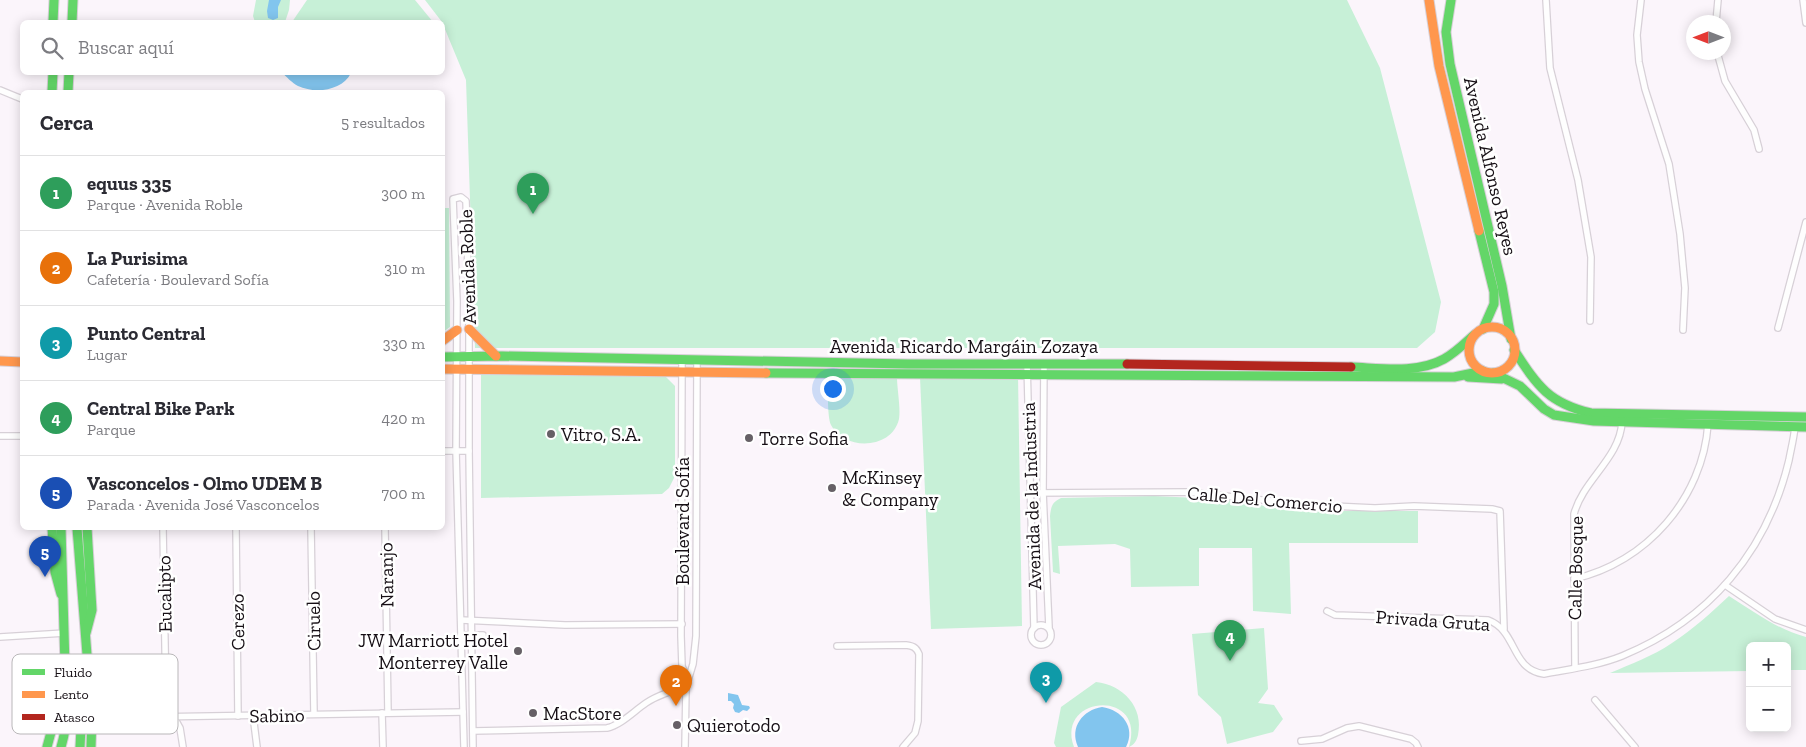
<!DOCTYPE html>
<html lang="es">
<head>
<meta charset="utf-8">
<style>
  body { margin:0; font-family:"Zilla Slab",serif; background:#f7f7f7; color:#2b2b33 }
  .controls { position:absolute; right:15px; bottom:15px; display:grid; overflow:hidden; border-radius:8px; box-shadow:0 2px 12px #0003 }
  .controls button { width:45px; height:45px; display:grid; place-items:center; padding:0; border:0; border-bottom:1px solid #e1e1e2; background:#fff; color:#2b2b33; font:25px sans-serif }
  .compass { position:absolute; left:1686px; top:15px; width:45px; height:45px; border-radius:50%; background:#fff; box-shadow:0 2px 12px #0003; rotate:270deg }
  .you { position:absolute; left:832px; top:388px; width:18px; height:18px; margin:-12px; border:4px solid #fff; border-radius:50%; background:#1a73e8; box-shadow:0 0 0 8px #1a73e833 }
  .badge { display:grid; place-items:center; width:32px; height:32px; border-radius:50%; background:#d93025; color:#fff; font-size:16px; font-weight:700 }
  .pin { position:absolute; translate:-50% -41px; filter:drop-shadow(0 1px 2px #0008) }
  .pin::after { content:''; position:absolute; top:26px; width:18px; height:15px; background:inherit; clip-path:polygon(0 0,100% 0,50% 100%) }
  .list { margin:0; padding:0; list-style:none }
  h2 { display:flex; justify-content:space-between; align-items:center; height:65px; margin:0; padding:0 20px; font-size:21px }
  h2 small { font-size:16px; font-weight:400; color:#7c7c81 }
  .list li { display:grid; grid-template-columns:32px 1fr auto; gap:15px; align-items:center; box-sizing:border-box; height:75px; padding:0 20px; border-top:1px solid #e1e1e2 }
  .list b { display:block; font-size:19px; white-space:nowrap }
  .list p { margin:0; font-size:16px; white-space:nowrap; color:#7c7c81 }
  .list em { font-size:16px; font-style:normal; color:#7c7c81 }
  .icon { flex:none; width:28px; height:28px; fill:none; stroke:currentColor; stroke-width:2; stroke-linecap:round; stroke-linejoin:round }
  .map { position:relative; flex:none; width:1806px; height:747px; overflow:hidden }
  .search { position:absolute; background:#fff; box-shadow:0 2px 12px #0003; left:20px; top:20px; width:425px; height:55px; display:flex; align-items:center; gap:12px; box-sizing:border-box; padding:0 18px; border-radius:8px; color:#7c7c81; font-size:19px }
  .panel { position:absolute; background:#fff; box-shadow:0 2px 12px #0003; left:20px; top:90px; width:425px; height:440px; border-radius:8px }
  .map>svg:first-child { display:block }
  .green { fill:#c7f0d7 }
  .water { fill:#82c5ee }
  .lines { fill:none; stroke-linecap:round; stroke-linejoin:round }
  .street-casing { stroke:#d7d0d7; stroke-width:8 }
  .fast-casing { stroke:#d7d0d7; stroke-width:11 }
  .slow-casing { stroke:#d7d0d7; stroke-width:11 }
  .jam-casing { stroke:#d7d0d7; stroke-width:11 }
  .street { stroke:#fefefe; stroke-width:5.5 }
  .fast { stroke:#63d668; stroke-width:9 }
  .slow { stroke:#ff974d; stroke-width:9 }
  .jam { stroke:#b3261e; stroke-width:9 }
  .poi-dot { fill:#666066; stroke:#fff; stroke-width:2 }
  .labels { text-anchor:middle; stroke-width:5; stroke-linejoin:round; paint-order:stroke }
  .street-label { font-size:19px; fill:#160f15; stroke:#fff }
  .poi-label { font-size:19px; fill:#160f15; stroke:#fff; text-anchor:start }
  .key { fill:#fff; stroke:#b9b7b9; stroke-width:1 }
  .key-label { font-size:14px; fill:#160f15 }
</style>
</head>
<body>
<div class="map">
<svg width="1806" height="747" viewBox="0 0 1806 747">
  <rect width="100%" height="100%" fill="#fbf5fb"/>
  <g class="green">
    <path d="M 256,0 L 290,0 L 289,10 L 285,22 L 255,22 L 253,16 Z"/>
    <path d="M 307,0 L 415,0 L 433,22 L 292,22 Z"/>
    <path d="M 425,0 L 1347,0 L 1380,68 L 1441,302 L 1435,332 L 1417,348 L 475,348 L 466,80 L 442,22 Z"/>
    <path d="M 443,208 L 449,208 L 450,327 L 443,332 Z"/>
    <path d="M 662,373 L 675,386 L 675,476 L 669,488 L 662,494 L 481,498 L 481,374 Z"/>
    <path d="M 828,375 L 897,377 C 897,388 901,410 899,419 C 892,450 844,451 831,425 C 827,417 828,386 828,375 Z"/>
    <path d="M 1018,376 L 1022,626 L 931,629 L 920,377 Z"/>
    <path d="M 1154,496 L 1219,499 L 1286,509 L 1318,511 L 1418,511 L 1418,543 L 1289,543 L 1291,614 L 1253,611 L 1252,548 L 1199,548 L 1199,586 L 1131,587 L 1130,549 L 1115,544 L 1058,546 L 1060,574 L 1053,572 L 1050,516 C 1051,507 1052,502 1061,498 Z"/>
    <path d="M 1729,596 C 1753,611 1778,630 1806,637 L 1806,670 L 1787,670 L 1787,646 L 1750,646 L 1750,671 L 1610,673 C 1631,664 1653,656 1672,643 C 1693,629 1711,613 1729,596 Z"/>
    <path d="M 1264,628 L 1268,689 L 1258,703 L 1274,705 L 1283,719 L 1273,732 L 1227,744 L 1221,717 L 1198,695 L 1192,634 Z"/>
    <path d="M 1096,682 C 1123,685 1144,707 1138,735 C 1137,740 1134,745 1129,747 C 1147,688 1055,695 1074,747 L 1056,747 L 1054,743 L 1061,707 Z"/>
  </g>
  <g class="water">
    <path d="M 269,0 L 281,0 L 278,7 L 278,18 L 273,20 L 268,18 L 267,11 Z"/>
    <path d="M 282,73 L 351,73 C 342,91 315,94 298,86 C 292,83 287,77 282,73 Z"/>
    <path d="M 728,693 L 738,695 L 742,705 L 749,706 L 750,708 L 747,711 L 743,710 L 739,713 L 735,712 L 733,708 L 734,704 L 731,701 L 728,701 Z"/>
    <path d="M 1102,707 C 1122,710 1136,727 1126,747 L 1078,747 C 1069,727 1083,710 1102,707 Z"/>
  </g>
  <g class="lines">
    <g class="street-casing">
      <g id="street">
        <path d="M 1546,0 L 1550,68 L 1578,180 L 1591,257 L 1590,321"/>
        <path d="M 1641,0 L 1637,35 L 1639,62 L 1645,89 L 1669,164 L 1680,234 L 1685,288 L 1683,330"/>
        <path d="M 1803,0 L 1806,23"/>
        <path d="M 1716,22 L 1718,0"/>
        <path d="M 1717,52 L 1725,81 L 1754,130 L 1759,149"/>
        <path d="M 0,90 L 22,99"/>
        <path d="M 1778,328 L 1806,222"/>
        <path d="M 682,360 L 681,636 L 682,666 L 688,680"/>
        <path d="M 1027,363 L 1034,628"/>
        <path d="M 1044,363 L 1043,492 L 1049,627"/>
        <path d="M 0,436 L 22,436"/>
        <path d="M 442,451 L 469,451"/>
        <path d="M 1030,493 L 1187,492 L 1311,505 L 1375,508 L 1414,506 L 1492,509 L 1500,511 L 1504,629"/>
        <path d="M 163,528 L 166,703 L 180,728 L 183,747"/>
        <path d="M 236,528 L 238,716"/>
        <path d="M 311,528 L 314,714"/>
        <path d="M 385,528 L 388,713"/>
        <path d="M 1574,579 C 1646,563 1703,498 1708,424"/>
        <path d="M 1725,585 L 1775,619 L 1806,630"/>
        <path d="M 1327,611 L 1335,615 L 1488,620 C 1518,631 1510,669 1544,674 C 1570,669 1597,666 1622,656 C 1709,620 1767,552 1789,460 C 1791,449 1794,438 1795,426"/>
        <path d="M 461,620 L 565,625 L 682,624"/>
        <circle cx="1041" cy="635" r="10"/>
        <path d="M 461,635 L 483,635"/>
        <path d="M 0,637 L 65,633"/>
        <path d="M 837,646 L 906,645 C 913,646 916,647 919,654 L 918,721 L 915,733 L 903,747"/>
        <path d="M 1575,668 L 1574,514 C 1583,480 1620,458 1622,422"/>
        <path d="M 1595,700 L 1635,747"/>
        <path d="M 382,713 L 383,747"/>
        <path d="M 253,715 L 257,747"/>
        <path d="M 92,718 L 463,712"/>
        <path d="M 473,731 L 607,728 C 621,725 634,711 646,703 C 658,695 672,691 686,687"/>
        <path d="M 1301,741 L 1322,739 L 1347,728 L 1359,726 L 1411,739 L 1416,743 L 1418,747"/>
        <path d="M 464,747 L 456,451 L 457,301 L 453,199 L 461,197 L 466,201 L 469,307 L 469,451 L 473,747"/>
        <path d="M 685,747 L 686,687 L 693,664 L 696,636 L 697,360"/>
      </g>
    </g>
    <g class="fast-casing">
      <g id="fast">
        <path d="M 1451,0 L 1446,32 L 1450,64 L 1502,286 L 1511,339"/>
        <path d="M 53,22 L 54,0"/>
        <path d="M 72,22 L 73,0"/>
        <path d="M 52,92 L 53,72"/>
        <path d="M 68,92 L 69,72"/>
        <path d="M 1479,231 L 1494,292 L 1494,304 L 1483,329"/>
        <path d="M 1514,350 C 1537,385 1548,403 1591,413 L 1806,417"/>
        <path d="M 442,357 L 502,356 L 908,364 L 1127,364"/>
        <path d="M 1351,367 C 1380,368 1417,374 1444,359 C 1455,353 1464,344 1474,335"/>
        <path d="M 766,373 L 1454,377 L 1483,371"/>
        <path d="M 1493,373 L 1520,386 L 1544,409 L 1554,415 L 1594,421 L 1806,427"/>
        <path d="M 1468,377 L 1502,379"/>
        <path d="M 52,528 L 55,572 L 61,594"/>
        <path d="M 77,528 L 92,718 L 91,747"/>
        <path d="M 86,633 L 92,610 L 87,528"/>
        <path d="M 47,747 L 63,688 L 65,666 L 61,528"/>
        <path d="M 61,747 C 67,726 69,709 63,688"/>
        <path d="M 80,747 L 82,708 L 88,694"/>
      </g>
    </g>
    <g class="slow-casing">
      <g id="slow">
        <path d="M 1429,0 L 1439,66 L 1479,231"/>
        <circle cx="1492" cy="350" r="23"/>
        <path d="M 469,329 L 496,356"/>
        <path d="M 442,341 L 457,330"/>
        <path d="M 0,361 L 22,362"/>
        <path d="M 442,369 L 766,373"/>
      </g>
    </g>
    <g class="jam-casing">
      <path id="jam" d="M 1127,364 L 1351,367"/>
    </g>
    <use href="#street" class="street"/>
    <use href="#fast" class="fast"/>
    <use href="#slow" class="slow"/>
    <use href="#jam" class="jam"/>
  </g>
  <g class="poi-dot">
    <circle cx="551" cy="434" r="5"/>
    <circle cx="749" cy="438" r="5"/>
    <circle cx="832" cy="488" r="5"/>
    <circle cx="518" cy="651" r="5"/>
    <circle cx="533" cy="713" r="5"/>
    <circle cx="677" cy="725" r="5"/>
  </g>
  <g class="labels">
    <g class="street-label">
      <text transform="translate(1491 166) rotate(77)" y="7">Avenida Alfonso Reyes</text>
      <text transform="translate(467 267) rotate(-92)" y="7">Avenida Roble</text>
      <text x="964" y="353">Avenida Ricardo Margáin Zozaya</text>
      <text transform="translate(1031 496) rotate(-92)" y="7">Avenida de la Industria</text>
      <text transform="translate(1265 499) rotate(5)" y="7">Calle Del Comercio</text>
      <text transform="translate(682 521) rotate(-90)" y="7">Boulevard Sofía</text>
      <text transform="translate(1575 568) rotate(-89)" y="7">Calle Bosque</text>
      <text transform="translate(386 575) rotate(-91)" y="7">Naranjo</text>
      <text transform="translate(164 594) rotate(-91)" y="7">Eucalipto</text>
      <text transform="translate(1433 620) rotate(4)" y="7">Privada Gruta</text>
      <text transform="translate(313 621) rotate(-91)" y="7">Ciruelo</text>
      <text transform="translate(237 622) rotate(-91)" y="7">Cerezo</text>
      <text transform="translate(277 715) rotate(-1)" y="7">Sabino</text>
    </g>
    <g class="poi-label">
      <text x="561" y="441">Vitro, S.A.</text>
      <text x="759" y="445">Torre Sofia</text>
      <text x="842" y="484">McKinsey<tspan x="842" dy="22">&amp; Company</tspan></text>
      <text x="508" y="647" text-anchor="end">JW Marriott Hotel<tspan x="508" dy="22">Monterrey Valle</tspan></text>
      <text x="543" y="720">MacStore</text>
      <text x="687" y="732">Quierotodo</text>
    </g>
  </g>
  <rect x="12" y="654" width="166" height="80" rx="8" class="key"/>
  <rect x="22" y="669" width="23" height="6" fill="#63d668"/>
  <rect x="22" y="691" width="23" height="7" fill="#ff974d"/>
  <rect x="22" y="714" width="23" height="6" fill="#b3261e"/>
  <g class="key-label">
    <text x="54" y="677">Fluido</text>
    <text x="54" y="699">Lento</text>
    <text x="54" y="722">Atasco</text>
  </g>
</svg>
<div class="controls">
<button>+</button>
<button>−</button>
</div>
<svg class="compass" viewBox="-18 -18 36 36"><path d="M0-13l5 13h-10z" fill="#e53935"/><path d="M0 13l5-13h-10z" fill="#7c7c81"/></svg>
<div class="you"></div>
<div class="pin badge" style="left:533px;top:214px;background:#2e9e5b">1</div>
<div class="pin badge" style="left:676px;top:706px;background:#e8710a">2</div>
<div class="pin badge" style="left:1046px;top:703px;background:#0f9aa8">3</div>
<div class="pin badge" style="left:1230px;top:661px;background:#2e9e5b">4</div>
<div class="pin badge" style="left:45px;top:577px;background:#1a4fb4">5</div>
<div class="search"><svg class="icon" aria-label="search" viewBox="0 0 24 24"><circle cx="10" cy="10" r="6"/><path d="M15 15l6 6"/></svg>Buscar aquí</div>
<section class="panel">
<h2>Cerca<small>5 resultados</small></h2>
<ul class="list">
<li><span class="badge" style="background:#2e9e5b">1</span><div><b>equus 335</b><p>Parque · Avenida Roble</p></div><em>300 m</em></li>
<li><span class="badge" style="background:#e8710a">2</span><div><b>La Purisima</b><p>Cafetería · Boulevard Sofía</p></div><em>310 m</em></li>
<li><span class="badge" style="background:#0f9aa8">3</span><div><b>Punto Central</b><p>Lugar</p></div><em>330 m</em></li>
<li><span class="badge" style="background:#2e9e5b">4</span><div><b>Central Bike Park</b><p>Parque</p></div><em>420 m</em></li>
<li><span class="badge" style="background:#1a4fb4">5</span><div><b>Vasconcelos - Olmo UDEM B</b><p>Parada · Avenida José Vasconcelos</p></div><em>700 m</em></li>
</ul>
</section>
</div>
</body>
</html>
